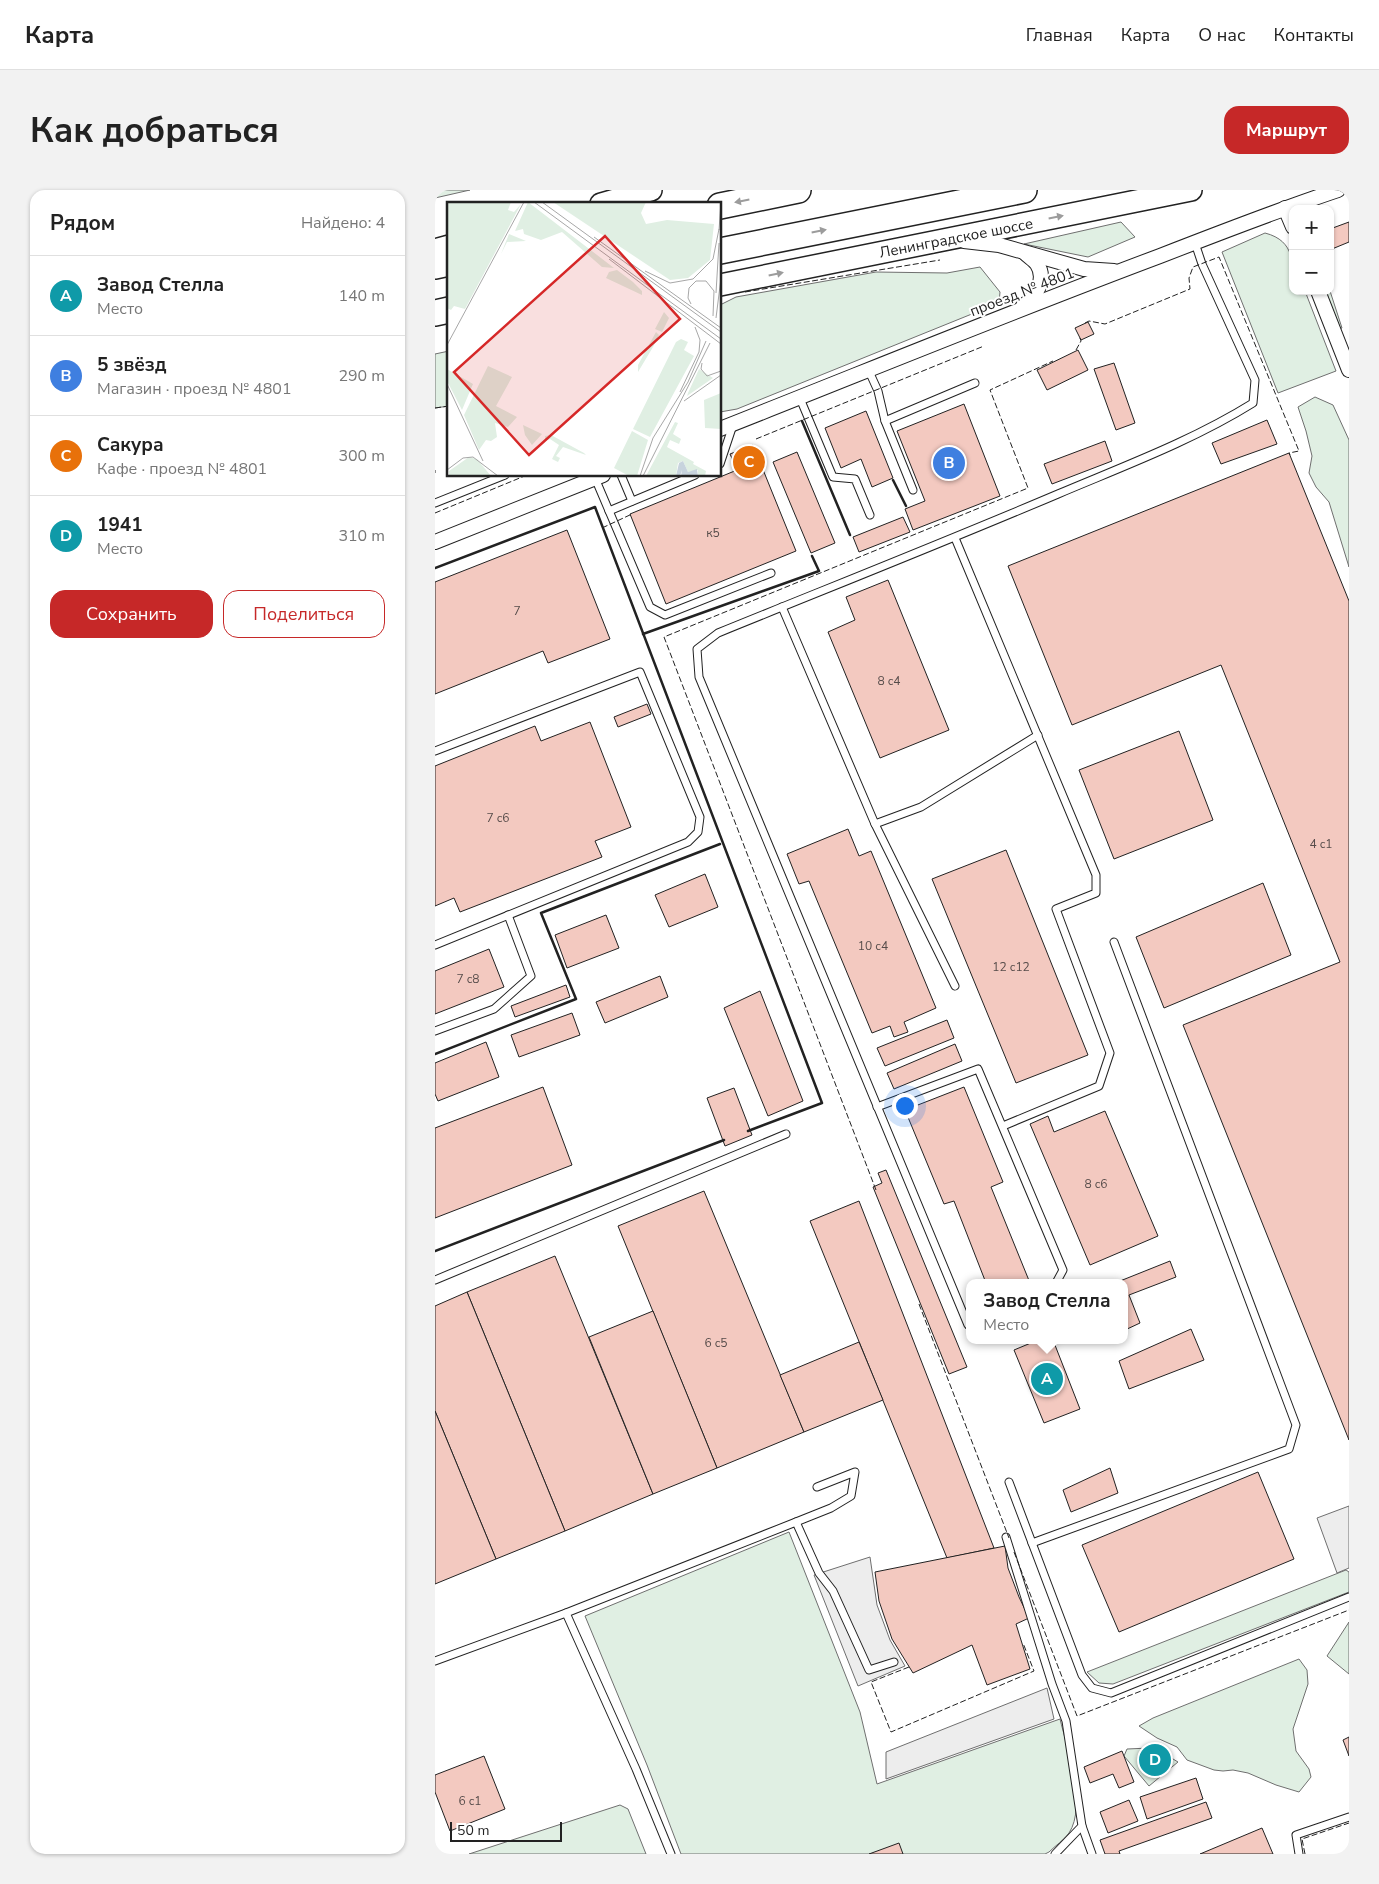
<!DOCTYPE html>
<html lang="ru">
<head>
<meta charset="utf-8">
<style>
  body { margin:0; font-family:"Nunito Sans",sans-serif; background:#f2f2f2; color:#222 }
  .controls { position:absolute; right:15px; top:15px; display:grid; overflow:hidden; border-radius:10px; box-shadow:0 1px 4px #0004 }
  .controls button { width:45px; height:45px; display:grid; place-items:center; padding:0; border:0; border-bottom:1px solid #e0e0e0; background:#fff; color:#222; font:25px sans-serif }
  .scale { position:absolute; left:15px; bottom:12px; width:112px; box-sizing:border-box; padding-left:5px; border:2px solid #222; border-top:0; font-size:14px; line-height:18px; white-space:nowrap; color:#222; -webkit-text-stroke:4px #fff; paint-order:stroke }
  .you { position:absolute; left:469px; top:915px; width:18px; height:18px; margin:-12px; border:4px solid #fff; border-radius:50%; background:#1a73e8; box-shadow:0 0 0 8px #1a73e833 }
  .badge { display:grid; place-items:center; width:32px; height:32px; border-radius:50%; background:#c62828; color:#fff; font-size:16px; font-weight:700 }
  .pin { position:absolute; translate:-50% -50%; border:2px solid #fff; box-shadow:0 1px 5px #0006 }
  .popup { position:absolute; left:531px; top:1089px; width:162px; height:65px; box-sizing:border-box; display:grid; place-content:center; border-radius:10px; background:#fff; filter:drop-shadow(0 1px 4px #0005); font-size:16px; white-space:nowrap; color:#767676 }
  .popup b { font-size:19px; color:#222 }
  .popup::after { content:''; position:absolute; left:50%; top:100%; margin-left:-10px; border:10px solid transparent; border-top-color:#fff }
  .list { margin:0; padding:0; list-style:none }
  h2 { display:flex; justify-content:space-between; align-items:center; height:65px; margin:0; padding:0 20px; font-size:21px }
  h2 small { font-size:16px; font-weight:400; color:#767676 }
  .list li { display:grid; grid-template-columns:32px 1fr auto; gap:15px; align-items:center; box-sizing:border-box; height:80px; padding:0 20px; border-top:1px solid #e0e0e0 }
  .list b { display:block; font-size:19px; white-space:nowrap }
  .list p { margin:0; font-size:16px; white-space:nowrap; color:#767676 }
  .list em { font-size:16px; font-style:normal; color:#767676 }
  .actions { display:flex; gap:10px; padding:15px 20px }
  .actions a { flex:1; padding:11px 0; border:1px solid #c62828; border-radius:15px; text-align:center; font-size:18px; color:#c62828 }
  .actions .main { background:#c62828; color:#fff }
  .map { position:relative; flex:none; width:914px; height:1664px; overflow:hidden; border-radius:15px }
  header { display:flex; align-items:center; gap:30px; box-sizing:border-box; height:70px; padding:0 25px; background:#fff; border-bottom:1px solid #e0e0e0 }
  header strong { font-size:24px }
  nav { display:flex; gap:28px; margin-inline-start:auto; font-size:18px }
  .intro { display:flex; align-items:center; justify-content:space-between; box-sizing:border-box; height:120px; padding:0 30px }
  h1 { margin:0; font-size:35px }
  .button { padding:12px 22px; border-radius:15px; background:#c62828; color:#fff; font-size:18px; font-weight:700 }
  main { display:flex; gap:30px; padding:0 30px }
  aside { flex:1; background:#fff; border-radius:15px; box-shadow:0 1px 4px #0004 }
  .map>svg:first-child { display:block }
  .green { fill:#e0efe3; stroke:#6f6f6f }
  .parking { fill:#ededed; stroke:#6f6f6f }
  .building { fill:#f3c9c0; stroke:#222 }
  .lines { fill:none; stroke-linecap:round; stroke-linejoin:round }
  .lane-casing { stroke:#222; stroke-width:9 }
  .street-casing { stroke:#222; stroke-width:16 }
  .primary-casing { stroke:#222; stroke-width:24 }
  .highway-casing { stroke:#222; stroke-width:28 }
  .lane { stroke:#fff; stroke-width:7 }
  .street { stroke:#fff; stroke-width:14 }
  .primary { stroke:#fff; stroke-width:21 }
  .highway { stroke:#fff; stroke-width:25 }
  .fence { stroke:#222; stroke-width:1; stroke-dasharray:6 2.5; stroke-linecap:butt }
  .wall { stroke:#222; stroke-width:2.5 }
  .oneway { fill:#9c9c9c }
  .labels { text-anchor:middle; stroke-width:4; stroke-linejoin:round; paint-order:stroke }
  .number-label { font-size:12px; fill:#564c4a }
  .street-label { font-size:15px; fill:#222; stroke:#fff }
  .inset-road { fill:none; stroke:#a7a7a7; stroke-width:1 }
  .view { fill:#d62828; fill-opacity:0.15; stroke:#d62828; stroke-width:2.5 }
  .inset-edge { fill:none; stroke:#222; stroke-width:2.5 }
</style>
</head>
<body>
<header>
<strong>Карта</strong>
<nav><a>Главная</a><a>Карта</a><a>О нас</a><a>Контакты</a></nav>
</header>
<div class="intro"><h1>Как добраться</h1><a class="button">Маршрут</a></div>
<main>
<aside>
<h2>Рядом<small>Найдено: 4</small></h2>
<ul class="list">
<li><span class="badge" style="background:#0f9aa8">A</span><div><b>Завод Стелла</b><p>Место</p></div><em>140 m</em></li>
<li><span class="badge" style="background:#3f7fe0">B</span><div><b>5 звёзд</b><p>Магазин · проезд № 4801</p></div><em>290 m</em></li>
<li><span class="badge" style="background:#e8710a">C</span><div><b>Сакура</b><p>Кафе · проезд № 4801</p></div><em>300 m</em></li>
<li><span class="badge" style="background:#0f9aa8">D</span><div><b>1941</b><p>Место</p></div><em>310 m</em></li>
</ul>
<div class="actions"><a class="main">Сохранить</a><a>Поделиться</a></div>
</aside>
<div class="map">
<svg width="914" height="1664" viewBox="0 0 914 1664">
  <rect width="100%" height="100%" fill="#fff"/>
  <g class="green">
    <path d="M 0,0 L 35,0 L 0,8 Z"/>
    <path d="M 686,32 L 700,47 L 653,67 L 589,54 Z"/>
    <path d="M 830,43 C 861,51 858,75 858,101 L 870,101 L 901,181 L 843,203 L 787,62 Z"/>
    <path d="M 545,77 L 565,102 L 564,113 L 302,219 L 285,222 L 285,115 L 301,107 L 441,82 L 512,83 Z"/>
    <path d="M 882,101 L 895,101 L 907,138 L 899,141 Z"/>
    <path d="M 14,161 L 14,216 L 0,218 L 0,164 Z"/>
    <path d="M 880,207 L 898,215 L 914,250 L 914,377 L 894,312 L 881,297 L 874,283 L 877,266 L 871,241 L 863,217 Z"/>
    <path d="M 354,1342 L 425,1522 L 442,1594 L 625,1529 C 632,1558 652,1616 634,1643 C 629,1650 620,1656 614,1662 L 610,1664 L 246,1664 L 212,1575 L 150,1426 Z"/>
    <path d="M 911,1380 L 914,1382 L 914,1402 L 678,1494 L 664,1493 L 652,1482 Z"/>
    <path d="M 914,1432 L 914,1484 L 892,1466 Z"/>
    <path d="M 864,1469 L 872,1480 L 873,1494 L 858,1539 L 861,1561 L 874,1579 L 876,1587 L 864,1602 L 841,1595 L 813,1583 L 798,1580 L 788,1581 L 779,1580 L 752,1570 L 742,1557 L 722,1548 L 704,1536 L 718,1528 Z"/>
    <path d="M 715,1558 L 728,1563 L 743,1572 L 714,1596 L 689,1566 L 692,1559 Z"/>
    <path d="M 185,1615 L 193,1619 L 211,1664 L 34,1664 Z"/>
  </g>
  <g class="parking">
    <path d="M 914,1316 L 914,1378 L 902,1383 L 882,1328 Z"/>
    <path d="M 435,1367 L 442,1415 L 455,1450 L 470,1476 L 423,1496 L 379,1385 Z"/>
    <path d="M 612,1498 L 619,1529 L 451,1589 L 451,1562 Z"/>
  </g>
  <g class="building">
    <path d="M 914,32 L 914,52 L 897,59 L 895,39 Z"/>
    <path d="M 653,132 L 659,144 L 646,150 L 640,138 Z"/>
    <path d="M 643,160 L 653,180 L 612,200 L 602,180 Z"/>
    <path d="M 679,173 L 700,233 L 681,240 L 659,179 Z"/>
    <path d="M 529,214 L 565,306 L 478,340 L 470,319 L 490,311 L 462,241 Z"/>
    <path d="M 431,221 L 458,288 L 437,297 L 426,269 L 406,278 L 390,238 Z"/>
    <path d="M 832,230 L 842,254 L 786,274 L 777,253 Z"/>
    <path d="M 670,251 L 677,271 L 617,294 L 609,274 Z"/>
    <path d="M 318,255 L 361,361 L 231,414 L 195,324 L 302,280 L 295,264 Z"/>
    <path d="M 362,262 L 400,353 L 376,363 L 338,272 Z"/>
    <path d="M 854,263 L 914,411 L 914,1250 L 748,835 L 905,772 L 786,475 L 637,535 L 573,376 Z"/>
    <path d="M 468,327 L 475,342 L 424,362 L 418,347 Z"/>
    <path d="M 132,340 L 175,449 L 113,473 L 108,461 L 0,504 L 0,392 Z"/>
    <path d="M 453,390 L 514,540 L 445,568 L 393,442 L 420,430 L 411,407 Z"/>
    <path d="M 212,514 L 216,524 L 183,537 L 179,527 Z"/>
    <path d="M 155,532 L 196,637 L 160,651 L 167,667 L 25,722 L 19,708 L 0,716 L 0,576 L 100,536 L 106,551 Z"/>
    <path d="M 744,541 L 778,630 L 679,669 L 644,580 Z"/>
    <path d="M 413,639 L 424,666 L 436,661 L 501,818 L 469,832 L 473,842 L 459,847 L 455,836 L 437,843 L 374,691 L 364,694 L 352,664 Z"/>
    <path d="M 571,660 L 653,865 L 581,893 L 497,689 Z"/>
    <path d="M 270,684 L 283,717 L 234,737 L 220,705 Z"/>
    <path d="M 828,693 L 856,765 L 729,818 L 701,747 Z"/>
    <path d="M 171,725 L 184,758 L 132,778 L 120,745 Z"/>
    <path d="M 54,759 L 69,797 L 0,824 L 0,781 Z"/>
    <path d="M 225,786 L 233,807 L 170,833 L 161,812 Z"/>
    <path d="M 131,795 L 135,807 L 80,827 L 76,816 Z"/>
    <path d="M 325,801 L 368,911 L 333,926 L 289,818 Z"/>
    <path d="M 137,823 L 145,845 L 84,867 L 76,845 Z"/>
    <path d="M 512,830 L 519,848 L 450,876 L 442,858 Z"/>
    <path d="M 51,852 L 64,887 L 3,911 L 0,904 L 0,873 Z"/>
    <path d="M 520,854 L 527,871 L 459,899 L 452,883 Z"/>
    <path d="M 108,897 L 137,975 L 0,1028 L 0,938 Z"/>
    <path d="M 529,897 L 568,992 L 556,997 L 595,1093 L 551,1093 L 519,1011 L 509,1014 L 470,920 Z"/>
    <path d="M 299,898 L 317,945 L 290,956 L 272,908 Z"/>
    <path d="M 670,921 L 723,1046 L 655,1075 L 595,934 L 613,926 L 619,942 Z"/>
    <path d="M 451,980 L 532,1177 L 514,1184 L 438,997 L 447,993 L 443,983 Z"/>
    <path d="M 269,1001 L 369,1242 L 282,1278 L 183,1036 Z"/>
    <path d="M 424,1011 L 559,1358 L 512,1368 L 375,1031 Z"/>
    <path d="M 120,1066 L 218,1304 L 130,1341 L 32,1102 Z"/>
    <path d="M 735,1071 L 741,1087 L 694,1105 L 705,1133 L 690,1140 L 690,1093 L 680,1093 Z"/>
    <path d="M 32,1102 L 130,1341 L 61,1369 L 0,1221 L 0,1116 Z"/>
    <path d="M 218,1121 L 282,1278 L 218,1304 L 154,1147 Z"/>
    <path d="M 756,1139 L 769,1170 L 694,1199 L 684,1171 Z"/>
    <path d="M 603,1150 L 618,1150 L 645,1219 L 609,1233 L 579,1160 Z"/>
    <path d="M 424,1152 L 448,1210 L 369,1242 L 345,1185 Z"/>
    <path d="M 0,1221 L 61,1369 L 0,1394 Z"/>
    <path d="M 675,1278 L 683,1303 L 636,1322 L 628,1300 Z"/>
    <path d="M 823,1282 L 859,1369 L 684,1442 L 647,1355 Z"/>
    <path d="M 570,1356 L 573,1378 L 584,1407 L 594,1428 L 581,1434 L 595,1479 L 552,1495 L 537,1455 L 478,1483 L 457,1449 L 444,1411 L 440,1382 Z"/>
    <path d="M 914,1547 L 914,1566 L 908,1550 Z"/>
    <path d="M 687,1561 L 699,1592 L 684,1598 L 678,1584 L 655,1593 L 649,1577 Z"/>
    <path d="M 49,1566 L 70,1619 L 15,1641 L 0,1602 L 0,1585 Z"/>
    <path d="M 761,1588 L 768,1609 L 712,1629 L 705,1607 Z"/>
    <path d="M 694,1610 L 703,1631 L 673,1643 L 665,1622 Z"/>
    <path d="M 771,1612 L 777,1628 L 684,1661 L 685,1664 L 670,1664 L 665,1650 Z"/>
    <path d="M 827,1638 L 838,1664 L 765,1664 Z"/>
    <path d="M 464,1653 L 468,1664 L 434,1664 Z"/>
  </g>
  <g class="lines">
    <g class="lane-casing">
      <g id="lane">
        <path d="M 433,179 L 443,201 L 450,231 L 478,300"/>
        <path d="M 364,206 L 398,287 L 420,289 L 435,325"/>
        <path d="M 450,231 L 540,193"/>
        <path d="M 285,274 L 298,235"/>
        <path d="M 186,285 L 197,311"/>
        <path d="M 160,288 L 215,417 L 230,425 L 336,383"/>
        <path d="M 0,313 L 70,285"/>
        <path d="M 174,321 L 260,285"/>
        <path d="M 520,348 L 661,685 L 661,703 L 621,719 L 675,863 L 664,896 L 568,936"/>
        <path d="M 347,417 L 440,634"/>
        <path d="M 0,561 L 205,482 L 265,627 L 263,642 L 253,652 L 0,755"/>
        <path d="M 520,796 L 440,634 L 486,617 L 603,545"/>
        <path d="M 0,841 L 59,819 L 96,786 L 73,725"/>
        <path d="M 442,917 L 543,879 L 628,1080 L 621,1093"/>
        <path d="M 0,1090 L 351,944"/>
        <path d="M 534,1135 L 533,1135 L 264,487 L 262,459 L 283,443 C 396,397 510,352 623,304 C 689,276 757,251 818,213 L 820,190 L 767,74 L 760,53"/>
        <path d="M 574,1292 L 647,1485 L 657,1498 L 676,1503 L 914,1407"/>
        <path d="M 361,1332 L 396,1318 L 416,1306 L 420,1282 L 382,1297"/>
        <path d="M 571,1347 L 617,1494 L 631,1531 L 647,1636 L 620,1664"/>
        <path d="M 597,1353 L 854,1259 L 861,1235 L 679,752"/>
        <path d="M 0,1471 L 131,1423"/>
        <path d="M 647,1636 L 657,1664"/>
        <path d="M 236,1664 L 201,1579 L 131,1423 L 361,1332 L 384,1383 L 398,1401 L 434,1480 L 459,1472"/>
        <path d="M 864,1664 L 861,1645 L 914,1627"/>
      </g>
    </g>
    <g class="street-casing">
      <g id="street">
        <path d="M 850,18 L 858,37"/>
        <path d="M 529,51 L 564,55 L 649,79 L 679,81"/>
        <path d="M 883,101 L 914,180"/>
        <path d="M 588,116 C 601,107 612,89 602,74 C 599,70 594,67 590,63"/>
        <path d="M 285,239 C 432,181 578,121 725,66 C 784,43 843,20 903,0"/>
        <path d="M 0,352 L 168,285"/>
      </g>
    </g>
    <g class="primary-casing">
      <g id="primary">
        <path d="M 166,14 L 216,0"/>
        <path d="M 0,60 L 14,56"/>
        <path d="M 285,95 L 756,0"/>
      </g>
    </g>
    <g class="highway-casing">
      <g id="highway">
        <path d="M 285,16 L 363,0"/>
        <path d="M 285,61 L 589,0"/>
        <path d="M 0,76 L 14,73"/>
        <path d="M 0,123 L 14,120"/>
      </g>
    </g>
    <use href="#lane" class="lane"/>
    <use href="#street" class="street"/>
    <use href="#primary" class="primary"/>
    <use href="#highway" class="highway"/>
    <g class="fence">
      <path d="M 310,102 L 505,70"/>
      <path d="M 650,133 L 654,131 L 670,134 L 755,99 L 754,88 L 758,77 L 784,67 L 864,261 L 854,263 L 855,265"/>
      <path d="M 641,160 L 646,151 L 645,148"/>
      <path d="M 0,218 L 14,216"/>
      <path d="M 321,249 L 549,156"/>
      <path d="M 0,280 L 0,283"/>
      <path d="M 0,323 L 92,285"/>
      <path d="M 167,338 L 197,324"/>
      <path d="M 441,1000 L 229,447 L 593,298 L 555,200 L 618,171"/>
      <path d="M 484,1114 L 574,1348"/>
      <path d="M 579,1362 L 642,1526 L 914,1420"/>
      <path d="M 474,1477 L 436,1492 L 456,1542 L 599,1481 L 588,1453"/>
      <path d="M 870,1664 L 867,1649 L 914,1633"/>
    </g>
    <g class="wall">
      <path d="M 367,231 L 415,345"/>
      <path d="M 458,290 L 471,316"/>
      <path d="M 0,378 L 160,317 L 387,913 L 313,941"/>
      <path d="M 208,444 L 384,381 L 377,366"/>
      <path d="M 0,864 L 141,809 L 106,723 L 285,654"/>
      <path d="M 0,1061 L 289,950"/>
    </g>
  </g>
  <defs><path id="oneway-solid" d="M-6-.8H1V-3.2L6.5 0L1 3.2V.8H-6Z" transform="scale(1.25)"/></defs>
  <g class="oneway">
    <use href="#oneway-solid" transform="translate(307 11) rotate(169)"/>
    <use href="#oneway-solid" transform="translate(621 27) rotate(-11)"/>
    <use href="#oneway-solid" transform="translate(384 41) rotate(-11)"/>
    <use href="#oneway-solid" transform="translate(341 84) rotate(-12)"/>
  </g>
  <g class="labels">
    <g class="number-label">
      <text x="278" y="347">к5</text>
      <text x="82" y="425">7</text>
      <text x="454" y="495">8 с4</text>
      <text x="63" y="632">7 с6</text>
      <text x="886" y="658">4 с1</text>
      <text x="438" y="760">10 с4</text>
      <text x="576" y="781">12 с12</text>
      <text x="33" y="793">7 с8</text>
      <text x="661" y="998">8 с6</text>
      <text x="281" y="1157">6 с5</text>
      <text x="35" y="1615">6 с1</text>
    </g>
    <g class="street-label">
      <text transform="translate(521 48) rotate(-11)" y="5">Ленинградское шоссе</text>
      <text transform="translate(587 102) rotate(-21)" y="5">проезд № 4801</text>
    </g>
  </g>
  <g transform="translate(12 12)">
    <rect width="274" height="274" fill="#fff"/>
    <path d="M 0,0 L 64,0 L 61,8 L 67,10 L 74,2 L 18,107 L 7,104 L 4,108 L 0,106 ZM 81,0 L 167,66 L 155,65 L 115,30 L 94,38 L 77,32 L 76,27 L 68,29 ZM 106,0 L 199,0 L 194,11 L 199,22 L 220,18 L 267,22 L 263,58 L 241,76 L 223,78 ZM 62,32 L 79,39 L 60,40 L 54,52 ZM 170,68 L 186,80 L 195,89 L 195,93 L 159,76 L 162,70 ZM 217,110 L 222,116 L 215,130 L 208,127 ZM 209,130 L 212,133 L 206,145 L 191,170 L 191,163 ZM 234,137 L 241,140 L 237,148 L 247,154 L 203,235 L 186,227 L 229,140 ZM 41,164 L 65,175 L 49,204 L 70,215 L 61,225 L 48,221 L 50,235 L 44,239 L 39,238 L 32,248 L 17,213 ZM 0,167 L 26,182 L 15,208 L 0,179 ZM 252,167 L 266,176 L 240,194 L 241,191 ZM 274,191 L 274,227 L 258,226 L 257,198 ZM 228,220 L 231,221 L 226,232 L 234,237 L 232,242 L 223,238 L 220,245 L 247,260 L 246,262 L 259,269 L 258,274 L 251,274 L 251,268 L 241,270 L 236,259 L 231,261 L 229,274 L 199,274 ZM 76,223 L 95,232 L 85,243 L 78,233 ZM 185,229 L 201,238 L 190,274 L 182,274 L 167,266 ZM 104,233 L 137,251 L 139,253 L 116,245 L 109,254 L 113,256 L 111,260 L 105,257 L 112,243 L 103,237 L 98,239 L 98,234 ZM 22,255 L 30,257 L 44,274 L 2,274 L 2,269 Z" fill="#e0efe3"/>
    <path d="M 236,259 L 241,270 L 250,267 L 251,274 L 234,274 L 235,268 L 233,274 L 229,274 L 232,261 Z" fill="#c7d3dd"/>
    <path class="inset-road" d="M 87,0 L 274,137M 95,0 L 274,130M 272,28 L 274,0M 147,35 L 274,126M 162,57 L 274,142M 198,69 L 223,81 L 246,77 L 266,57 L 272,27M 269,91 L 272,41M 244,102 L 241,96 L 242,86 L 249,79 L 259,79 L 267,89 L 266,114M 269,116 L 274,76M 0,143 L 77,0M 255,161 L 254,167 L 260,174 L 274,169M 0,182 L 36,259M 233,190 L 252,150 L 253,138 L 248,125M 237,199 L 274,173M 0,268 L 16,256 L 26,255 L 51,274M 193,274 L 206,236 L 241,180 L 259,139M 196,274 L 263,141"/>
    <path class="view" d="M 158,34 L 233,117 L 82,253 L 7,170 Z"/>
    <rect width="274" height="274" class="inset-edge"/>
  </g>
</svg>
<div class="controls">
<button>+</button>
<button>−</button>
</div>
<div class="scale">50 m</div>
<div class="you"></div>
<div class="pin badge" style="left:612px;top:1189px;background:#0f9aa8">A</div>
<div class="popup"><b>Завод Стелла</b>Место</div>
<div class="pin badge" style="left:514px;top:273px;background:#3f7fe0">B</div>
<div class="pin badge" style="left:314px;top:272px;background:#e8710a">C</div>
<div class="pin badge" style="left:720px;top:1570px;background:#0f9aa8">D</div>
</div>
</main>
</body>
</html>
